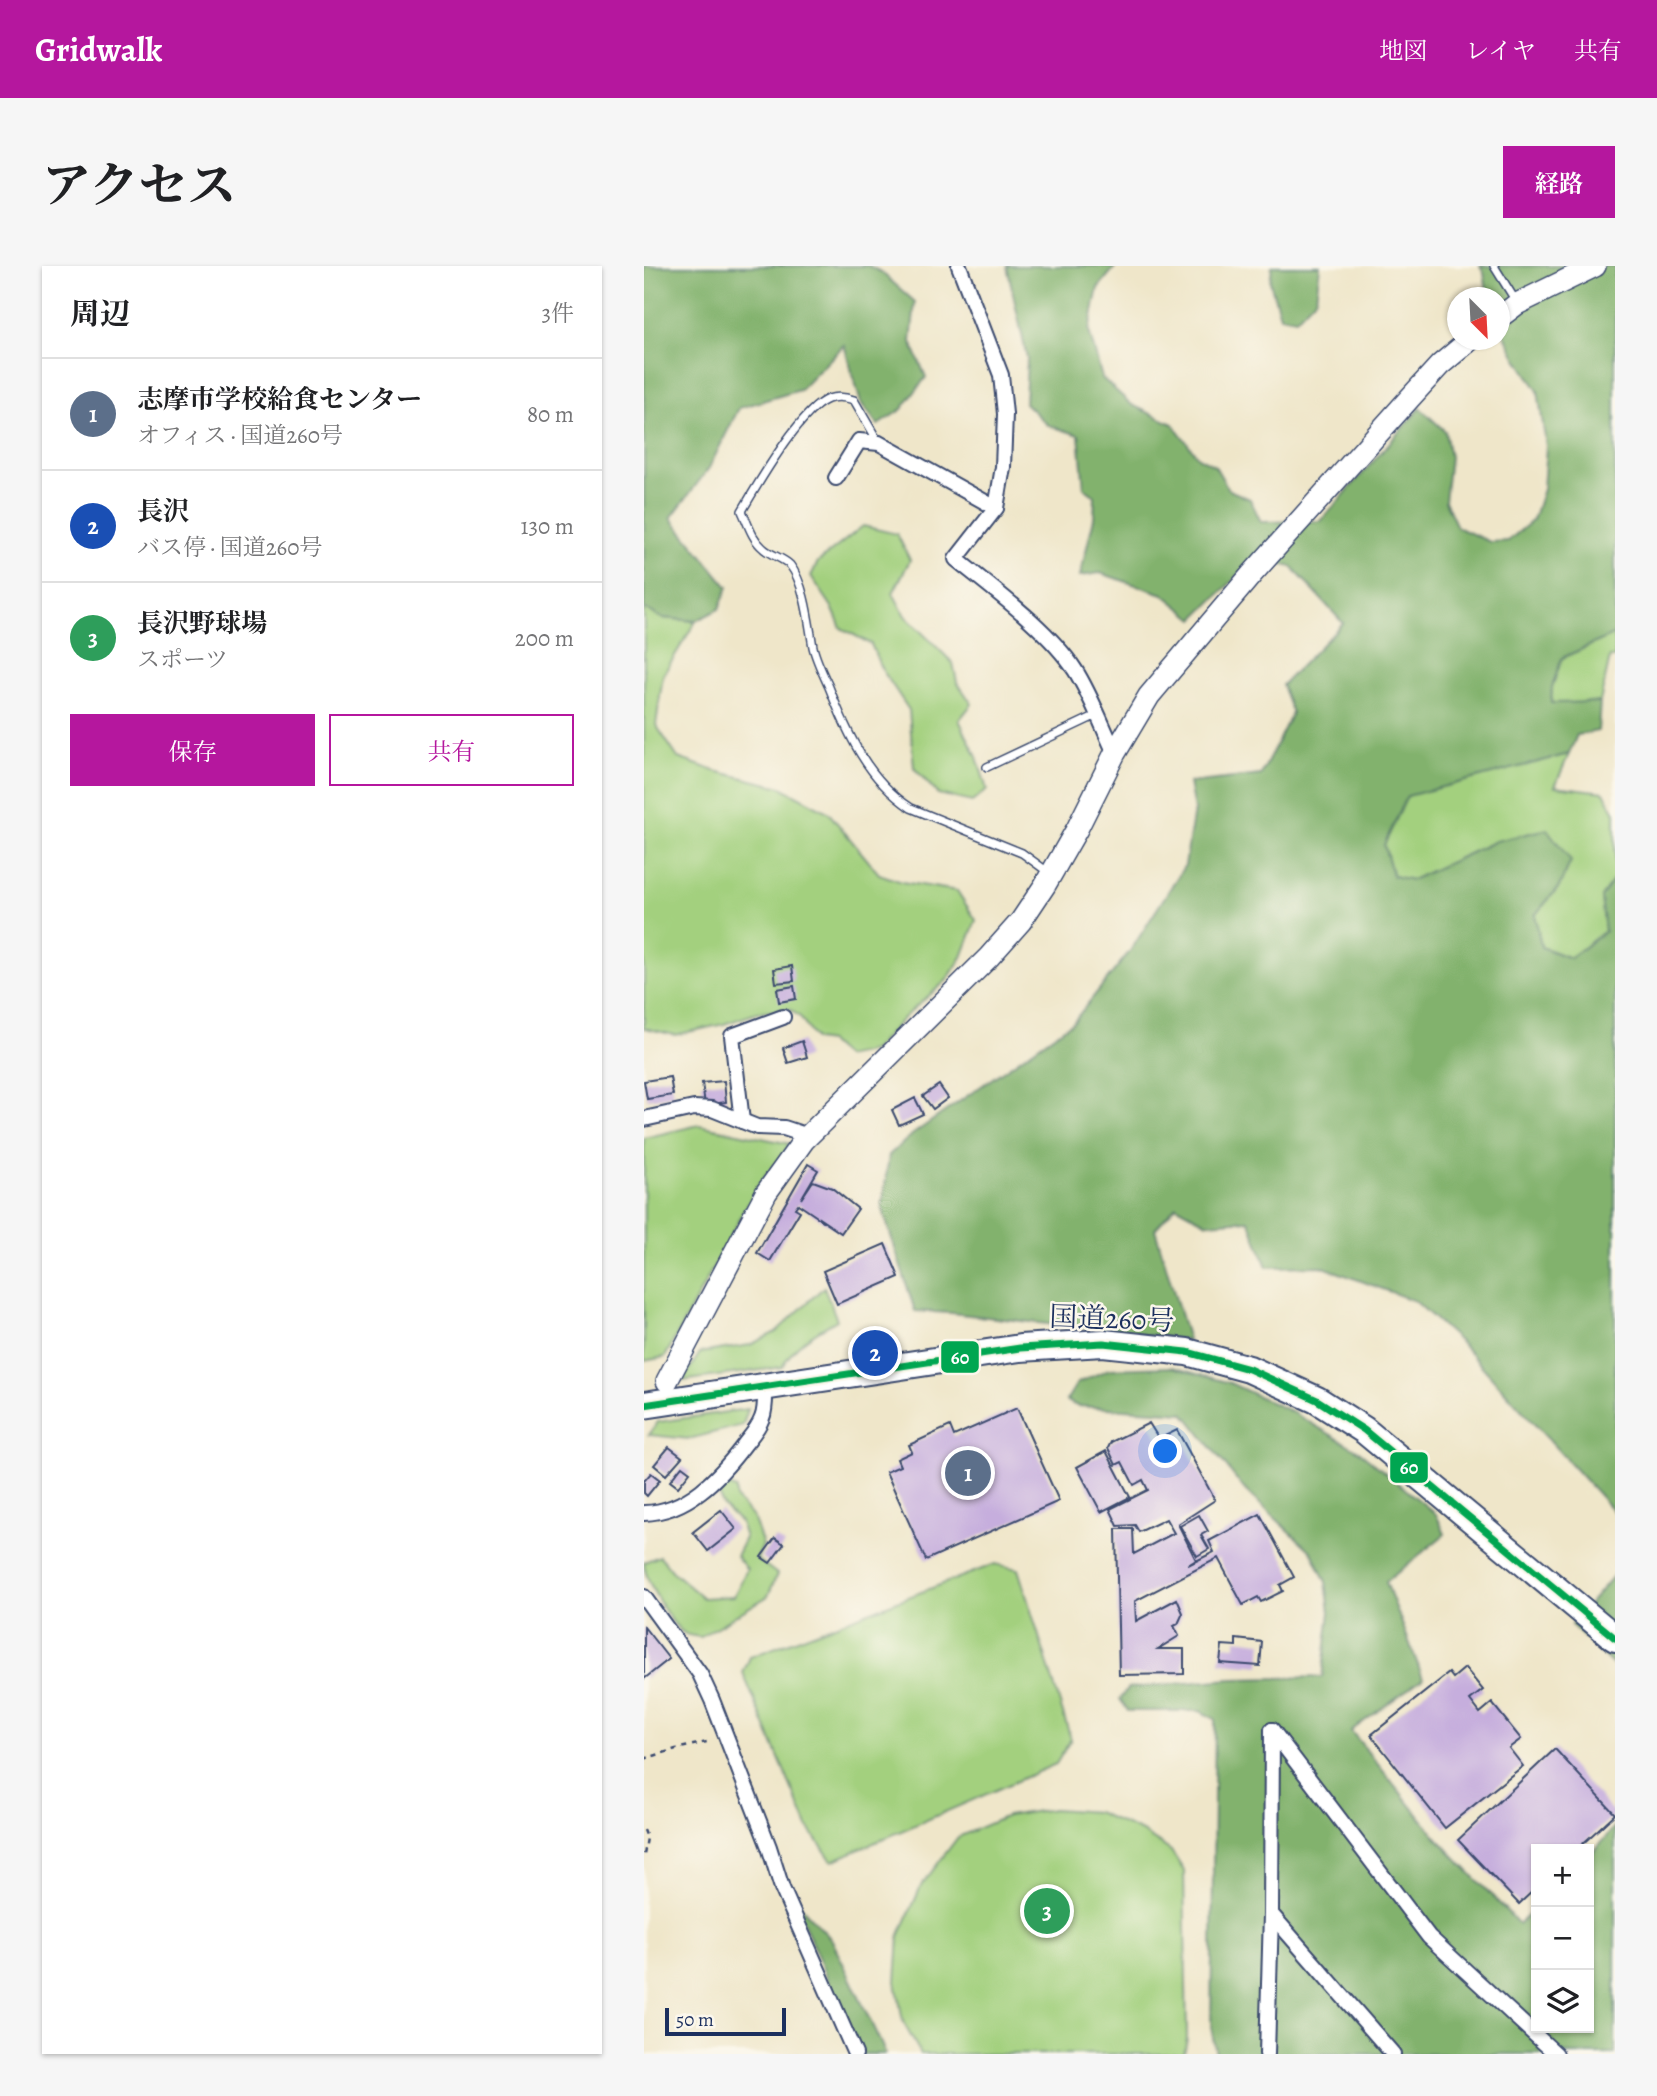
<!DOCTYPE html>
<html lang="ja">
<head>
<meta charset="utf-8">
<style>
  body { margin:0; font-family:Alegreya,"Noto Serif JP",serif; background:#f6f6f6; color:#202124 }
  .controls { position:absolute; right:21px; bottom:21px; display:grid; overflow:hidden; border-radius:0px; box-shadow:0 2px 5px #0004 }
  .controls button { width:63px; height:63px; display:grid; place-items:center; padding:0; border:0; border-bottom:2px solid #e0e0e0; background:#fff; color:#202124; font:35px sans-serif }
  .compass { position:absolute; left:803px; top:21px; width:63px; height:63px; border-radius:50%; background:#fff; box-shadow:0 2px 5px #0004; rotate:156deg }
  .scale { position:absolute; left:21px; bottom:18px; width:121px; box-sizing:border-box; padding-left:7px; border:4px solid #1b2f5e; border-top:0; font-size:19px; line-height:24px; white-space:nowrap; color:#1b2f5e; -webkit-text-stroke:5px #fbf7ec; paint-order:stroke }
  .you { position:absolute; left:522px; top:1186px; width:24px; height:24px; margin:-18px; border:5px solid #fff; border-radius:50%; background:#1a73e8; box-shadow:0 0 0 10px #1a73e833 }
  .badge { display:grid; place-items:center; width:46px; height:46px; border-radius:50%; background:#b5179e; color:#fff; font-size:23px; font-weight:700 }
  .pin { position:absolute; translate:-50% -50%; border:4px solid #fff; box-shadow:0 2px 7px #0006 }
  .list { margin:0; padding:0; list-style:none }
  h2 { display:flex; justify-content:space-between; align-items:center; height:91px; margin:0; padding:0 28px; font-size:30px }
  h2 small { font-size:23px; font-weight:400; color:#757577 }
  .list li { display:grid; grid-template-columns:46px 1fr auto; gap:21px; align-items:center; box-sizing:border-box; height:112px; padding:0 28px; border-top:2px solid #e0e0e0 }
  .list b { display:block; font-size:26px; white-space:nowrap }
  .list p { margin:0; font-size:23px; white-space:nowrap; color:#757577 }
  .list em { font-size:23px; font-style:normal; color:#757577 }
  .actions { display:flex; gap:14px; padding:21px 28px }
  .actions a { flex:1; padding:16px 0; border:2px solid #b5179e; border-radius:0px; text-align:center; font-size:24px; color:#b5179e }
  .actions .main { background:#b5179e; color:#fff }
  .icon { flex:none; width:38px; height:38px; fill:none; stroke:currentColor; stroke-width:2; stroke-linecap:round; stroke-linejoin:round }
  .map { position:relative; flex:none; width:971px; height:1788px; overflow:hidden; border-radius:0px }
  header { display:flex; align-items:center; gap:42px; box-sizing:border-box; height:98px; padding:0 35px; background:#b5179e; color:#fff }
  header strong { font-size:33px }
  nav { display:flex; gap:38px; margin-inline-start:auto; font-size:24px }
  .intro { display:flex; align-items:center; justify-content:space-between; box-sizing:border-box; height:168px; padding:0 42px }
  h1 { margin:0; font-size:49px }
  .button { padding:18px 32px; border-radius:0px; background:#b5179e; color:#fff; font-size:24px; font-weight:700 }
  main { display:flex; gap:42px; padding:0 42px }
  aside { flex:1; background:#fff; border-radius:0px; box-shadow:0 2px 5px #0004 }
  .map>svg:first-child { display:block }
  .green { fill:#a3d07e; stroke:#5f806e; stroke-width:2 }
  .forest { fill:#82b26d; stroke:#4e7066; stroke-width:2 }
  .building { fill:#c6aedd }
  .lines { fill:none; stroke-linecap:round; stroke-linejoin:round }
  .lane-casing { stroke:#3b4a6e; stroke-width:10 }
  .street-casing { stroke:#3b4a6e; stroke-width:18 }
  .secondary-casing { stroke:#3b4a6e; stroke-width:24 }
  .highway-casing { stroke:#3b4a6e; stroke-width:30 }
  .path { stroke:#3b4a6e; stroke-width:2.5; stroke-dasharray:5 5; stroke-linecap:butt }
  .lane { stroke:#fff; stroke-width:7 }
  .street { stroke:#fff; stroke-width:14 }
  .secondary { stroke:#fff; stroke-width:21 }
  .highway { stroke:#fff; stroke-width:26 }
  .bus-1-casing { stroke:#fbf7ec; stroke-width:12 }
  .bus-1 { stroke:#00a651; stroke-width:7 }
  .labels { text-anchor:middle; stroke-width:5; stroke-linejoin:round; paint-order:stroke }
  .street-label { font-size:28px; fill:#1b2f5e; stroke:#fbf7ec }
  .line-badge { stroke:#fbf7ec; stroke-width:2.5 }
  .badge-label { font-size:19px; text-anchor:middle; font-weight:bold; fill:#fff }
</style>
</head>
<body>
<header>
<strong>Gridwalk</strong>
<nav><a>地図</a><a>レイヤ</a><a>共有</a></nav>
</header>
<div class="intro"><h1>アクセス</h1><a class="button">経路</a></div>
<main>
<aside>
<h2>周辺<small>3件</small></h2>
<ul class="list">
<li><span class="badge" style="background:#5c6f8a">1</span><div><b>志摩市学校給食センター</b><p>オフィス · 国道260号</p></div><em>80 m</em></li>
<li><span class="badge" style="background:#1a4fb4">2</span><div><b>長沢</b><p>バス停 · 国道260号</p></div><em>130 m</em></li>
<li><span class="badge" style="background:#2e9e5b">3</span><div><b>長沢野球場</b><p>スポーツ</p></div><em>200 m</em></li>
</ul>
<div class="actions"><a class="main">保存</a><a>共有</a></div>
</aside>
<div class="map">
<svg width="971" height="1788" viewBox="0 0 971 1788">
  <rect width="100%" height="100%" fill="#fbf7ec"/>
  <filter id="ink" filterUnits="userSpaceOnUse"><feTurbulence type="fractalNoise" baseFrequency=".0143" numOctaves="2"/><feDisplacementMap in="SourceGraphic" scale="14" xChannelSelector="R" yChannelSelector="G"/><feConvolveMatrix kernelMatrix="1 2 1 2 8 2 1 2 1" color-interpolation-filters="sRGB"/></filter>
  <filter id="wash" filterUnits="userSpaceOnUse"><feTurbulence type="fractalNoise" baseFrequency=".00686" numOctaves="4" result="noise"/><feDisplacementMap in="SourceGraphic" scale="28" xChannelSelector="R" yChannelSelector="G"/><feGaussianBlur stdDeviation="1.57" result="paint"/><feColorMatrix in="noise" values="0 0 0 0 0 0 0 0 0 0 0 0 0 0 0 0 0 1.4 0 .05"/><feComposite in="paint" operator="in"/></filter>
  <g filter="url(#wash)">
    <rect width="100%" height="100%" fill="#efe6c9"/>
    <g class="green">
      <path d="M 219,260 L 253,268 L 266,294 L 249,327 L 261,350 L 309,397 L 313,416 L 328,438 L 315,454 L 333,491 L 343,524 L 328,536 L 294,528 L 270,502 L 265,444 L 237,402 L 227,378 L 197,362 L 188,341 L 167,310 L 174,296 Z"/>
      <path d="M 0,342 L 18,352 L 52,355 L 19,409 L 12,459 L 34,492 L 71,505 L 137,521 L 184,546 L 235,608 L 258,616 L 313,625 L 332,654 L 318,691 L 303,714 L 260,751 L 229,785 L 201,791 L 185,776 L 171,774 L 156,751 L 145,743 L 113,747 L 80,758 L 31,769 L 0,762 Z"/>
      <path d="M 971,368 L 971,392 L 966,391 L 956,436 L 907,438 L 908,421 L 918,392 Z"/>
      <path d="M 925,488 L 911,520 L 960,526 L 971,547 L 971,612 L 957,631 L 961,665 L 926,692 L 897,681 L 891,649 L 915,621 L 852,575 L 768,614 L 749,610 L 740,579 L 763,530 Z"/>
      <path d="M 55,859 L 146,878 L 113,921 L 21,1091 L 0,1095 L 0,872 Z"/>
      <path d="M 180,1021 L 193,1054 C 170,1067 151,1077 138,1101 L 38,1115 L 56,1087 L 106,1079 L 132,1066 Z"/>
      <path d="M 104,1143 L 99,1159 L 45,1173 L 5,1169 L 14,1156 Z"/>
      <path d="M 84,1220 L 92,1223 L 92,1233 L 109,1251 L 119,1279 L 113,1293 L 133,1308 L 124,1330 L 56,1371 C 52,1370 44,1370 40,1367 C 26,1358 0,1313 0,1296 L 16,1290 L 30,1307 L 59,1332 L 90,1330 L 103,1303 L 92,1290 L 101,1272 L 96,1256 L 78,1239 L 75,1227 Z"/>
      <path d="M 351,1298 L 374,1303 L 427,1473 L 412,1498 L 188,1595 L 164,1561 L 99,1407 L 106,1391 Z"/>
      <path d="M 409,1543 L 453,1546 L 498,1566 L 527,1585 L 540,1605 L 543,1772 L 540,1788 L 277,1788 L 259,1756 L 252,1716 L 255,1671 L 277,1620 L 314,1571 L 363,1550 Z"/>
    </g>
    <g class="forest">
      <path d="M 0,0 L 225,0 L 237,6 L 271,36 L 267,76 L 282,111 L 258,143 L 234,159 L 217,137 L 200,79 L 156,124 L 95,142 L 65,202 L 27,252 L 84,321 L 75,343 L 52,355 L 18,352 L 0,342 Z"/>
      <path d="M 363,0 L 472,0 L 454,22 L 445,65 L 458,112 L 488,139 L 529,158 L 554,191 L 571,200 L 585,224 L 606,233 L 617,256 L 677,255 L 776,142 L 801,165 L 806,191 L 801,235 L 813,261 L 846,276 L 864,275 L 889,254 L 899,223 L 902,180 L 894,125 L 872,91 L 856,60 L 856,32 L 844,31 L 840,7 L 836,0 L 971,0 L 971,368 L 918,392 L 908,421 L 907,437 L 956,436 L 954,465 L 933,469 L 925,488 L 763,530 L 740,579 L 749,610 L 768,614 L 852,575 L 903,563 L 927,595 L 915,621 L 891,649 L 897,681 L 926,692 L 961,665 L 957,631 L 971,612 L 971,1247 L 815,1075 L 771,1035 L 677,1000 L 623,1001 L 605,954 L 563,957 L 532,940 L 511,963 L 544,1074 L 307,1047 L 271,1045 L 238,942 L 245,889 L 269,868 L 430,755 L 487,684 L 541,599 L 550,544 L 545,517 L 617,509 L 648,447 L 638,419 L 699,357 L 648,301 L 612,292 L 550,353 L 519,328 L 456,307 L 436,310 L 450,252 L 451,230 L 440,222 L 435,169 L 404,159 L 381,137 L 383,92 Z"/>
      <path d="M 628,0 L 676,0 L 672,32 L 652,53 L 636,50 L 626,16 Z"/>
      <path d="M 528,1101 L 586,1117 L 646,1145 L 715,1185 L 792,1248 L 801,1268 L 742,1316 L 779,1412 L 707,1465 L 793,1572 L 875,1658 L 892,1642 L 892,1762 L 945,1762 L 945,1590 L 971,1561 L 971,1788 L 572,1788 L 567,1761 L 571,1453 L 556,1445 L 484,1445 L 476,1433 L 484,1422 L 587,1413 L 678,1411 L 686,1346 L 682,1316 L 668,1286 L 601,1224 L 540,1147 L 433,1140 L 422,1135 L 433,1117 L 465,1103 Z"/>
      <path d="M 971,1308 L 971,1401 L 927,1359 Z"/>
      <path d="M 149,1632 L 188,1674 L 242,1788 L 215,1788 Z"/>
    </g>
    <g id="blocks">
      <g class="building">
        <path d="M 148,700 L 150,715 L 132,717 L 130,703 Z"/>
        <path d="M 150,720 L 152,733 L 135,736 L 133,723 Z"/>
        <path d="M 158,775 L 163,791 L 144,797 L 139,782 Z"/>
        <path d="M 26,811 L 29,829 L 3,833 L 0,815 Z"/>
        <path d="M 80,815 L 82,836 L 61,839 L 58,817 Z"/>
        <path d="M 295,819 L 304,832 L 289,843 L 279,830 Z"/>
        <path d="M 271,832 L 279,848 L 255,859 L 248,844 Z"/>
        <path d="M 164,898 L 174,904 L 157,933 L 169,915 L 188,922 L 214,943 L 197,967 L 154,938 L 151,942 L 156,945 L 126,995 L 113,987 Z"/>
        <path d="M 241,978 L 255,1011 L 193,1038 L 179,1005 Z"/>
        <path d="M 373,1142 L 415,1235 L 282,1294 L 242,1206 L 256,1200 L 253,1193 L 268,1186 L 265,1179 L 306,1160 L 310,1170 Z"/>
        <path d="M 505,1157 L 515,1173 L 533,1164 L 571,1234 L 534,1258 L 552,1294 L 544,1299 L 570,1286 L 565,1275 L 616,1248 L 650,1311 L 636,1319 L 639,1325 L 617,1336 L 614,1331 L 599,1339 L 574,1292 L 491,1335 L 492,1355 L 533,1333 L 539,1347 L 534,1358 L 530,1360 L 535,1370 L 514,1383 L 540,1383 L 540,1408 L 475,1409 L 472,1263 L 489,1263 L 490,1288 L 530,1267 L 522,1253 L 495,1266 L 491,1259 L 474,1260 L 466,1243 L 504,1224 L 499,1214 L 490,1219 L 478,1196 L 472,1199 L 464,1182 L 467,1176 Z"/>
        <path d="M 25,1181 L 38,1191 L 22,1209 L 10,1199 Z"/>
        <path d="M 462,1185 L 486,1231 L 457,1246 L 433,1201 Z"/>
        <path d="M 38,1200 L 46,1206 L 34,1221 L 26,1215 Z"/>
        <path d="M 7,1207 L 16,1214 L 3,1230 L 0,1227 L 0,1215 Z"/>
        <path d="M 77,1244 L 92,1263 L 64,1285 L 49,1266 Z"/>
        <path d="M 555,1249 L 564,1265 L 557,1269 L 565,1283 L 553,1290 L 536,1260 Z"/>
        <path d="M 131,1272 L 140,1278 L 126,1297 L 117,1291 Z"/>
        <path d="M 0,1361 L 25,1393 L 0,1413 Z"/>
        <path d="M 592,1373 L 618,1376 L 616,1400 L 576,1397 L 578,1379 L 592,1380 Z"/>
        <path d="M 821,1402 L 839,1424 L 826,1434 L 836,1447 L 848,1437 L 877,1473 L 865,1482 L 879,1500 L 801,1562 L 727,1469 L 805,1407 L 809,1412 Z"/>
        <path d="M 911,1483 L 971,1548 L 933,1583 L 892,1583 L 892,1622 L 875,1638 L 814,1574 Z"/>
      </g>
    </g>
  </g>
  <g filter="url(#ink)">
    <use href="#blocks" fill-opacity="0" stroke="#3b4a6e" stroke-width="2"/>
    <g class="lines">
      <g class="lane-casing">
        <g id="lane">
          <path d="M 850,0 L 873,37"/>
          <path d="M 235,177 L 210,134 C 201,131 193,130 184,133 C 157,143 113,219 98,245 C 104,258 108,273 119,282 C 126,289 139,292 146,299 C 161,318 165,358 169,381 C 172,394 179,408 185,421 C 203,467 224,514 267,542 L 378,587 L 404,606"/>
          <path d="M 343,501 L 453,449"/>
        </g>
      </g>
      <g class="street-casing">
        <g id="street">
          <path d="M 315,0 L 357,109 L 361,148 L 359,201 L 352,242 L 312,293 C 350,324 404,363 431,404 C 447,429 458,460 471,487"/>
          <path d="M 192,212 L 215,175 L 235,177 L 352,242"/>
          <path d="M 0,853 L 50,842 L 68,843 L 113,861 L 140,862 L 164,870"/>
          <path d="M 98,855 L 88,770 L 139,751"/>
          <path d="M 0,1247 C 43,1246 75,1212 100,1179 C 106,1171 114,1163 118,1152 C 122,1143 121,1130 121,1120"/>
          <path d="M 0,1331 L 56,1408 L 68,1434 L 125,1581 L 138,1622 L 211,1788"/>
          <path d="M 628,1464 L 785,1671 L 912,1788"/>
          <path d="M 628,1464 L 627,1648 L 749,1788"/>
          <path d="M 623,1788 L 627,1648"/>
        </g>
      </g>
      <g class="secondary-casing">
        <g id="secondary">
          <path d="M 856,51 L 873,38 L 951,0"/>
          <path d="M 23,1115 L 122,927 L 160,874 L 345,691 L 377,655 L 401,619 L 433,563 L 471,487 L 505,430 L 608,308 L 765,133 L 796,99 L 826,74"/>
        </g>
      </g>
      <g class="highway-casing">
        <path id="highway" d="M 0,1139 L 376,1082 L 459,1077 L 543,1086 L 605,1103 L 673,1134 L 720,1164 L 971,1372"/>
      </g>
      <g class="path">
        <path d="M 0,1493 L 32,1483 L 67,1475"/>
        <path d="M 0,1564 L 3,1572 L 0,1589"/>
      </g>
      <use href="#lane" class="lane"/>
      <use href="#street" class="street"/>
      <use href="#secondary" class="secondary"/>
      <use href="#highway" class="highway"/>
      <g class="bus-1-casing">
        <path id="bus-1" d="M 0,1139 L 376,1082 L 459,1077 L 543,1086 L 605,1103 L 673,1134 L 720,1164 L 971,1372"/>
      </g>
      <use href="#bus-1" class="bus-1"/>
    </g>
  </g>
  <g class="labels">
    <g class="street-label">
      <text transform="translate(468 1052) rotate(2)" y="10">国道260号</text>
    </g>
  </g>
  <g class="line-badge">
    <rect x="296" y="1074" width="40" height="34" rx="7" fill="#00a651"/>
    <rect x="745" y="1185" width="40" height="33" rx="7" fill="#00a651"/>
  </g>
  <g class="badge-label">
    <text x="316" y="1098">60</text>
    <text x="765" y="1208">60</text>
  </g>
</svg>
<div class="controls">
<button>+</button>
<button>−</button>
<button><svg class="icon" aria-label="layers" viewBox="0 0 24 24"><path d="M12 4l9 5-9 5-9-5zM3 14l9 5 9-5"/></svg></button>
</div>
<svg class="compass" viewBox="-18 -18 36 36"><path d="M0-13l5 13h-10z" fill="#e53935"/><path d="M0 13l5-13h-10z" fill="#757577"/></svg>
<div class="scale">50 m</div>
<div class="you"></div>
<div class="pin badge" style="left:324px;top:1207px;background:#5c6f8a">1</div>
<div class="pin badge" style="left:231px;top:1087px;background:#1a4fb4">2</div>
<div class="pin badge" style="left:403px;top:1645px;background:#2e9e5b">3</div>
</div>
</main>
</body>
</html>
